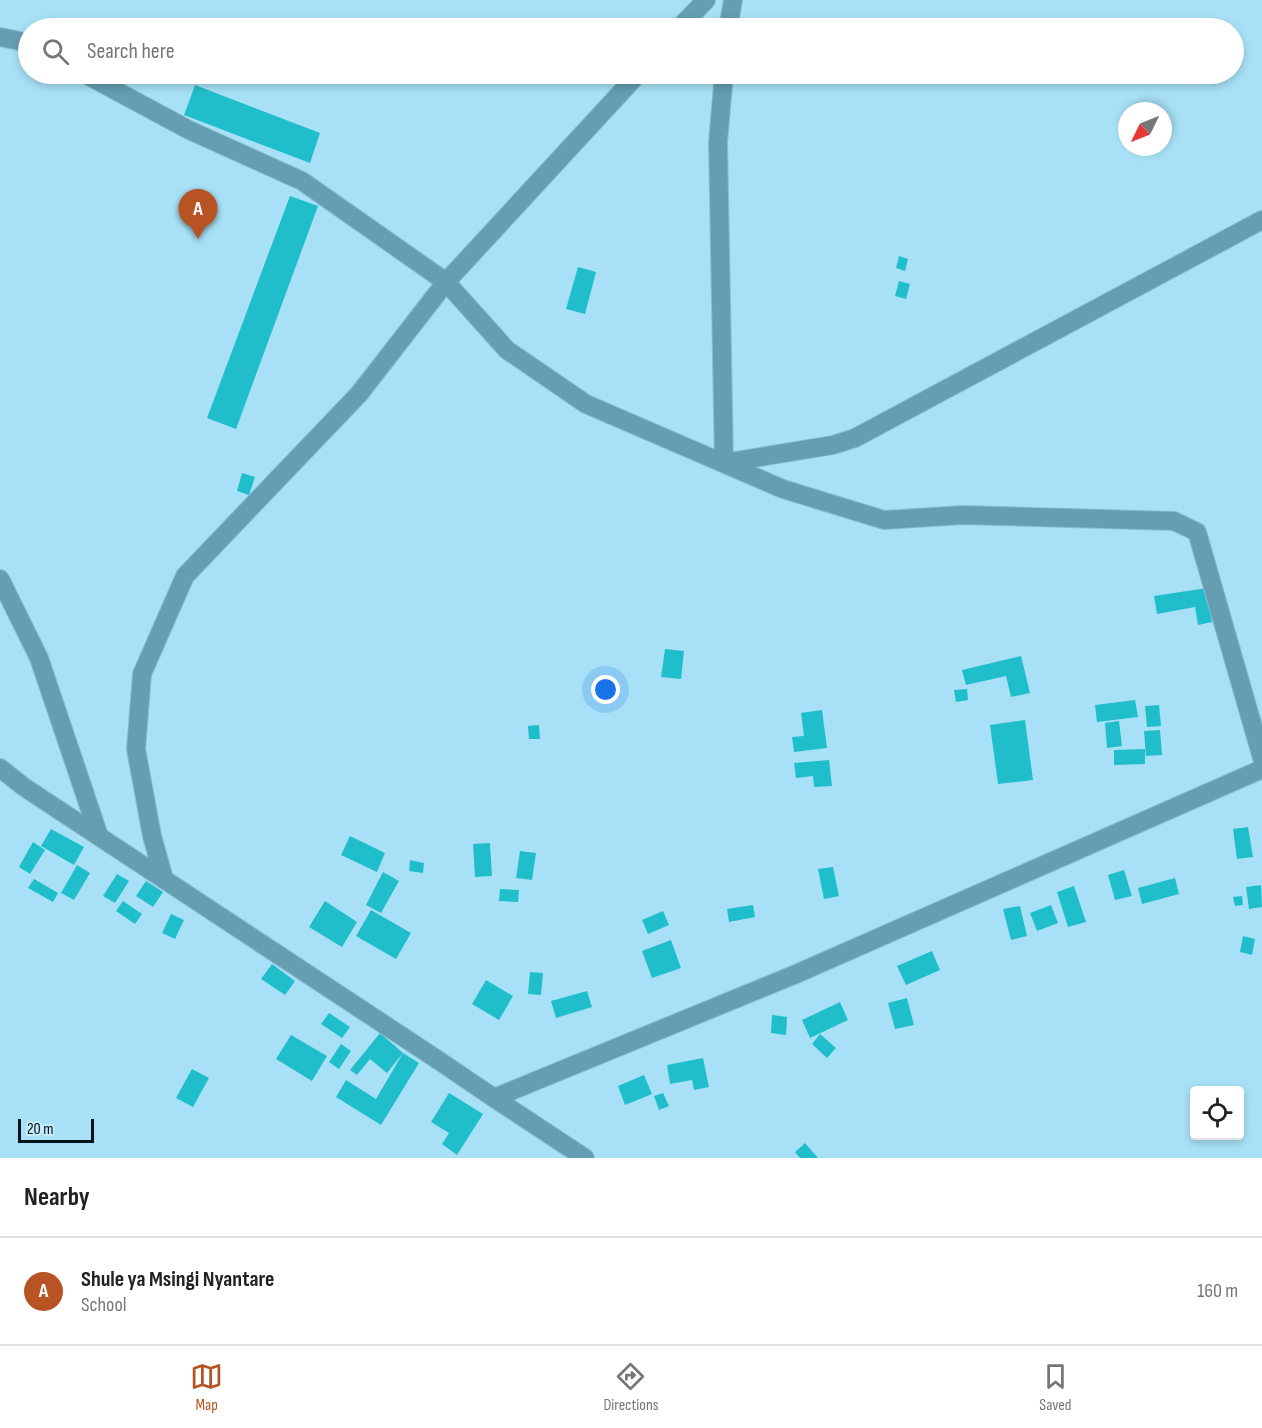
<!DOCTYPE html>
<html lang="en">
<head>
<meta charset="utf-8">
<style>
  body { margin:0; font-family:"Sofia Sans Condensed",sans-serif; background:#f6f6f6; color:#222 }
  .controls { position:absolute; right:18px; bottom:18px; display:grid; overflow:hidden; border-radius:6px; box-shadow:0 3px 9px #0003 }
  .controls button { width:54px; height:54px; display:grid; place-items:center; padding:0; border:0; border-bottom:2px solid #e0e0e0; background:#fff; color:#222; font:30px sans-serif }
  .compass { position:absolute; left:1118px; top:102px; width:54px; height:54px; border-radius:50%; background:#fff; box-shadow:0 3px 9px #0003; rotate:227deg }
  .scale { position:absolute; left:18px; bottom:15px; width:76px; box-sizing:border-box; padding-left:6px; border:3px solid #00131a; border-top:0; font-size:16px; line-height:21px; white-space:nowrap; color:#00131a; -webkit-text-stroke:4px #c6ebf9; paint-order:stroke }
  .you { position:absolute; left:606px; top:690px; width:21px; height:21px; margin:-15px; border:4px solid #fff; border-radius:50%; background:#1a73e8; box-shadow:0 0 0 9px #1a73e833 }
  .badge { display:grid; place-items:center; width:39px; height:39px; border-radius:50%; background:#b85323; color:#fff; font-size:20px; font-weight:700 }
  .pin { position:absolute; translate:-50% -50px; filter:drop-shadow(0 2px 3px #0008) }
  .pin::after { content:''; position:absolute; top:32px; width:21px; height:18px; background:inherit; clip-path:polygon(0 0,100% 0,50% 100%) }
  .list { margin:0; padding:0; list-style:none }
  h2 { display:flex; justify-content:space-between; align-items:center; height:78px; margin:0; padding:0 24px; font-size:26px }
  h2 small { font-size:20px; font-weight:400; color:#767676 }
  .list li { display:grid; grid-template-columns:39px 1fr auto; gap:18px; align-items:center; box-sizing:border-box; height:108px; padding:0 24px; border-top:2px solid #e0e0e0 }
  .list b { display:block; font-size:22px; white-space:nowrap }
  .list p { margin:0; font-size:20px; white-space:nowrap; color:#767676 }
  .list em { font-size:20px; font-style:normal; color:#767676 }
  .icon { flex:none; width:33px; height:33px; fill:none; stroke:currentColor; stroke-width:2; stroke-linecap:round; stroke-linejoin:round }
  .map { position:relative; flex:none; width:1262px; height:1158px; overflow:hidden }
  .search { position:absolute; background:#fff; box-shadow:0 3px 9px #0003; left:18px; right:18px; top:18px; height:66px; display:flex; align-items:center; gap:15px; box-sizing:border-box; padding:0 21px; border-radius:33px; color:#767676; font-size:22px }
  .sheet { height:186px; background:#fff }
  nav { display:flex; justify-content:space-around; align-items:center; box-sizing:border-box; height:84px; border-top:2px solid #e0e0e0; background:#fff; font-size:16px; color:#767676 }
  nav a { display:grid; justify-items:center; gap:3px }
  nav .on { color:#b85323 }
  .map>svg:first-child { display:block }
  .building { fill:#20beca }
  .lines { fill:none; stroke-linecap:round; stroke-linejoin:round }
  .minor-casing { stroke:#8abccf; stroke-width:20 }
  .minor { stroke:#659eb3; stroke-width:18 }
</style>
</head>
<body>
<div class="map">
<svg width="1262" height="1158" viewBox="0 0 1262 1158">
  <rect width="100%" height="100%" fill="#a8e1f7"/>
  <g class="building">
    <path d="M 195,85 L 320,133 L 310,163 L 184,115 Z"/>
    <path d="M 290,196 L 318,206 L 236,429 L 207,418 Z"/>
    <path d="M 899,256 L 908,259 L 905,271 L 896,268 Z"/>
    <path d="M 578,267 L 596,272 L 585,314 L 566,309 Z"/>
    <path d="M 899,281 L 910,284 L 906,299 L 895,296 Z"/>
    <path d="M 242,473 L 255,477 L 249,495 L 237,491 Z"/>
    <path d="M 1207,588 L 1212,622 L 1198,625 L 1195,607 L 1157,614 L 1154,596 Z"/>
    <path d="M 665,649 L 684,651 L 681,679 L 661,677 Z"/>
    <path d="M 1021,656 L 1030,693 L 1011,697 L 1006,676 L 966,685 L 962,670 Z"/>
    <path d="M 967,689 L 968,700 L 956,702 L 954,690 Z"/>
    <path d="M 1135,700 L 1138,717 L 1097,722 L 1095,705 Z"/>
    <path d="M 1159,705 L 1161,726 L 1147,727 L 1145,706 Z"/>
    <path d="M 822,710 L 827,748 L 794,752 L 792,737 L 804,736 L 801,713 Z"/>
    <path d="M 1025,720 L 1033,780 L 998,784 L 990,725 Z"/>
    <path d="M 1119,721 L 1122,746 L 1107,748 L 1105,723 Z"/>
    <path d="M 539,725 L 540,739 L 529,739 L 528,726 Z"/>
    <path d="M 1160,730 L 1162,755 L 1146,756 L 1144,731 Z"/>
    <path d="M 1145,749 L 1145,764 L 1114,765 L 1114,750 Z"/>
    <path d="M 829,760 L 832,786 L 814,787 L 813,776 L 796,778 L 794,763 Z"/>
    <path d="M 1248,827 L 1253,857 L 1237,859 L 1233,829 Z"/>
    <path d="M 51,829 L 84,847 L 74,865 L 41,846 Z"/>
    <path d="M 350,836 L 385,853 L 377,872 L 341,855 Z"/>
    <path d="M 33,842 L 45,850 L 30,874 L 19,867 Z"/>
    <path d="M 490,843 L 492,876 L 475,877 L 473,844 Z"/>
    <path d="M 520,851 L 536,853 L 532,880 L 516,878 Z"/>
    <path d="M 410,860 L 424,863 L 423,873 L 409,871 Z"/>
    <path d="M 77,865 L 90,873 L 74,900 L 61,893 Z"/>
    <path d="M 833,867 L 839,896 L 824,899 L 818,869 Z"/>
    <path d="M 1124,870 L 1132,896 L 1115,900 L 1108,875 Z"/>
    <path d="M 383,872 L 399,881 L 381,913 L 366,905 Z"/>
    <path d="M 117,874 L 129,881 L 115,903 L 103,896 Z"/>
    <path d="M 1175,878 L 1179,894 L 1142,904 L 1138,888 Z"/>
    <path d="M 34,879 L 58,893 L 53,902 L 28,888 Z"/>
    <path d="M 146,881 L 163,892 L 153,907 L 136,896 Z"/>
    <path d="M 1261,885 L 1262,907 L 1249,909 L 1246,887 Z"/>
    <path d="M 1074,886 L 1086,922 L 1068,927 L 1057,892 Z"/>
    <path d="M 500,889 L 519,890 L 518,902 L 499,901 Z"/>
    <path d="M 1242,896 L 1243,905 L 1235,906 L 1233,897 Z"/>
    <path d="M 123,901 L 142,914 L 135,924 L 116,911 Z"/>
    <path d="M 325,901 L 357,922 L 342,947 L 309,927 Z"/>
    <path d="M 753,905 L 755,917 L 729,922 L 727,909 Z"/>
    <path d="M 1051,905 L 1058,923 L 1037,931 L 1030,913 Z"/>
    <path d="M 1020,906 L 1027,936 L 1011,940 L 1003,909 Z"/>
    <path d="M 371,910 L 411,933 L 396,959 L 356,936 Z"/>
    <path d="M 663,911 L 669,925 L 648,934 L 642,920 Z"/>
    <path d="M 171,914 L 184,920 L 175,939 L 162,933 Z"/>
    <path d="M 1243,936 L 1255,939 L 1252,955 L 1240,952 Z"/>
    <path d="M 671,940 L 681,968 L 652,978 L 642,951 Z"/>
    <path d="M 932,951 L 940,970 L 906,985 L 897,966 Z"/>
    <path d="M 272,964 L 295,981 L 285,995 L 261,979 Z"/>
    <path d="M 530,972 L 543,973 L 541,995 L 528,994 Z"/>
    <path d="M 486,980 L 513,996 L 499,1020 L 472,1004 Z"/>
    <path d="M 587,991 L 592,1007 L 556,1018 L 551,1001 Z"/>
    <path d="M 907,998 L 914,1025 L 895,1029 L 888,1003 Z"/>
    <path d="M 840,1002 L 848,1020 L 810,1038 L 802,1020 Z"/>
    <path d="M 329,1013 L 350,1027 L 342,1038 L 321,1024 Z"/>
    <path d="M 772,1015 L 787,1017 L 786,1035 L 771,1033 Z"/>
    <path d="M 380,1033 L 403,1053 L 419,1063 L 381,1125 L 336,1097 L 346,1080 L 376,1099 L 403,1053 L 387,1073 L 370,1059 L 357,1075 L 350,1070 Z"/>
    <path d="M 820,1034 L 836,1048 L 827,1058 L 812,1044 Z"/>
    <path d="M 291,1035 L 327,1056 L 312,1081 L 276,1059 Z"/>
    <path d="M 341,1044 L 351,1051 L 339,1069 L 329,1062 Z"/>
    <path d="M 703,1058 L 709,1087 L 694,1090 L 692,1080 L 670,1084 L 667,1065 Z"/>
    <path d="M 192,1069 L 209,1078 L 193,1107 L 176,1098 Z"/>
    <path d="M 644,1075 L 652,1094 L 625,1105 L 618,1086 Z"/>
    <path d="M 449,1093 L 483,1114 L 457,1155 L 442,1144 L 449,1133 L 431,1122 Z"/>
    <path d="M 663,1093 L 669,1106 L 659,1110 L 654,1096 Z"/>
    <path d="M 805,1143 L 818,1158 L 800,1158 L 795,1152 Z"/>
  </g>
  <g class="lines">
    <g class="minor-casing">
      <g id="minor">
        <path d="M 679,28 L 706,0"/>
        <path d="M 728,28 L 733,0"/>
        <path d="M 0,37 L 20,41 L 28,46"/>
        <path d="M 85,74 L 189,130 L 302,181 L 446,282 L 507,350 L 586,404 L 783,489 L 884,520 L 963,515 L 1174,521 L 1197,532 L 1262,758"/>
        <path d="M 724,74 L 718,142 L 724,463 L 833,445 L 855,438 L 1262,220"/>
        <path d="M 0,579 L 39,658 L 99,836"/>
        <path d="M 0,768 L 24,787 L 438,1060 L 494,1098 L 585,1158"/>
        <path d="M 164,879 L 152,836 L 136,749 L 142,674 L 185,576 L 359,394 L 446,282 L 638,74"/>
        <path d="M 494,1098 L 796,974 L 1262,769"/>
      </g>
    </g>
    <use href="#minor" class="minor"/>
  </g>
</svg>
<div class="controls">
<button><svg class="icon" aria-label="locate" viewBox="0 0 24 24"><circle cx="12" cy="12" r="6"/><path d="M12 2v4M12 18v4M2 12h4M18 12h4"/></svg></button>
</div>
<svg class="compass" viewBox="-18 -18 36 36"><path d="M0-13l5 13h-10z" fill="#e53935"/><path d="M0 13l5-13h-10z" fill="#767676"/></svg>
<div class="scale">20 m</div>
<div class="you"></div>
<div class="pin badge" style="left:198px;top:239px">A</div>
<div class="search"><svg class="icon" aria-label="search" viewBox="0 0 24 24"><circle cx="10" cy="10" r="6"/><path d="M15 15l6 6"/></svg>Search here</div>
</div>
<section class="sheet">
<h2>Nearby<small></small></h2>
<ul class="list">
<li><span class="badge">A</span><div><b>Shule ya Msingi Nyantare</b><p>School</p></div><em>160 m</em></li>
</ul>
</section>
<nav>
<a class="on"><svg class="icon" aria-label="map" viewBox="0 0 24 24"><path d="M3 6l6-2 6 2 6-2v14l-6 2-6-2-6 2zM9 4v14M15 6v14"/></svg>Map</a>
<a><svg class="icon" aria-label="directions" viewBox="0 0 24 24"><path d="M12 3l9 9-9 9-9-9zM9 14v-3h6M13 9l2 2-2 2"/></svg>Directions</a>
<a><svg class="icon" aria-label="saved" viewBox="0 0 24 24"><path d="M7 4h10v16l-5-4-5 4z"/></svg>Saved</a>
</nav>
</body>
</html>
